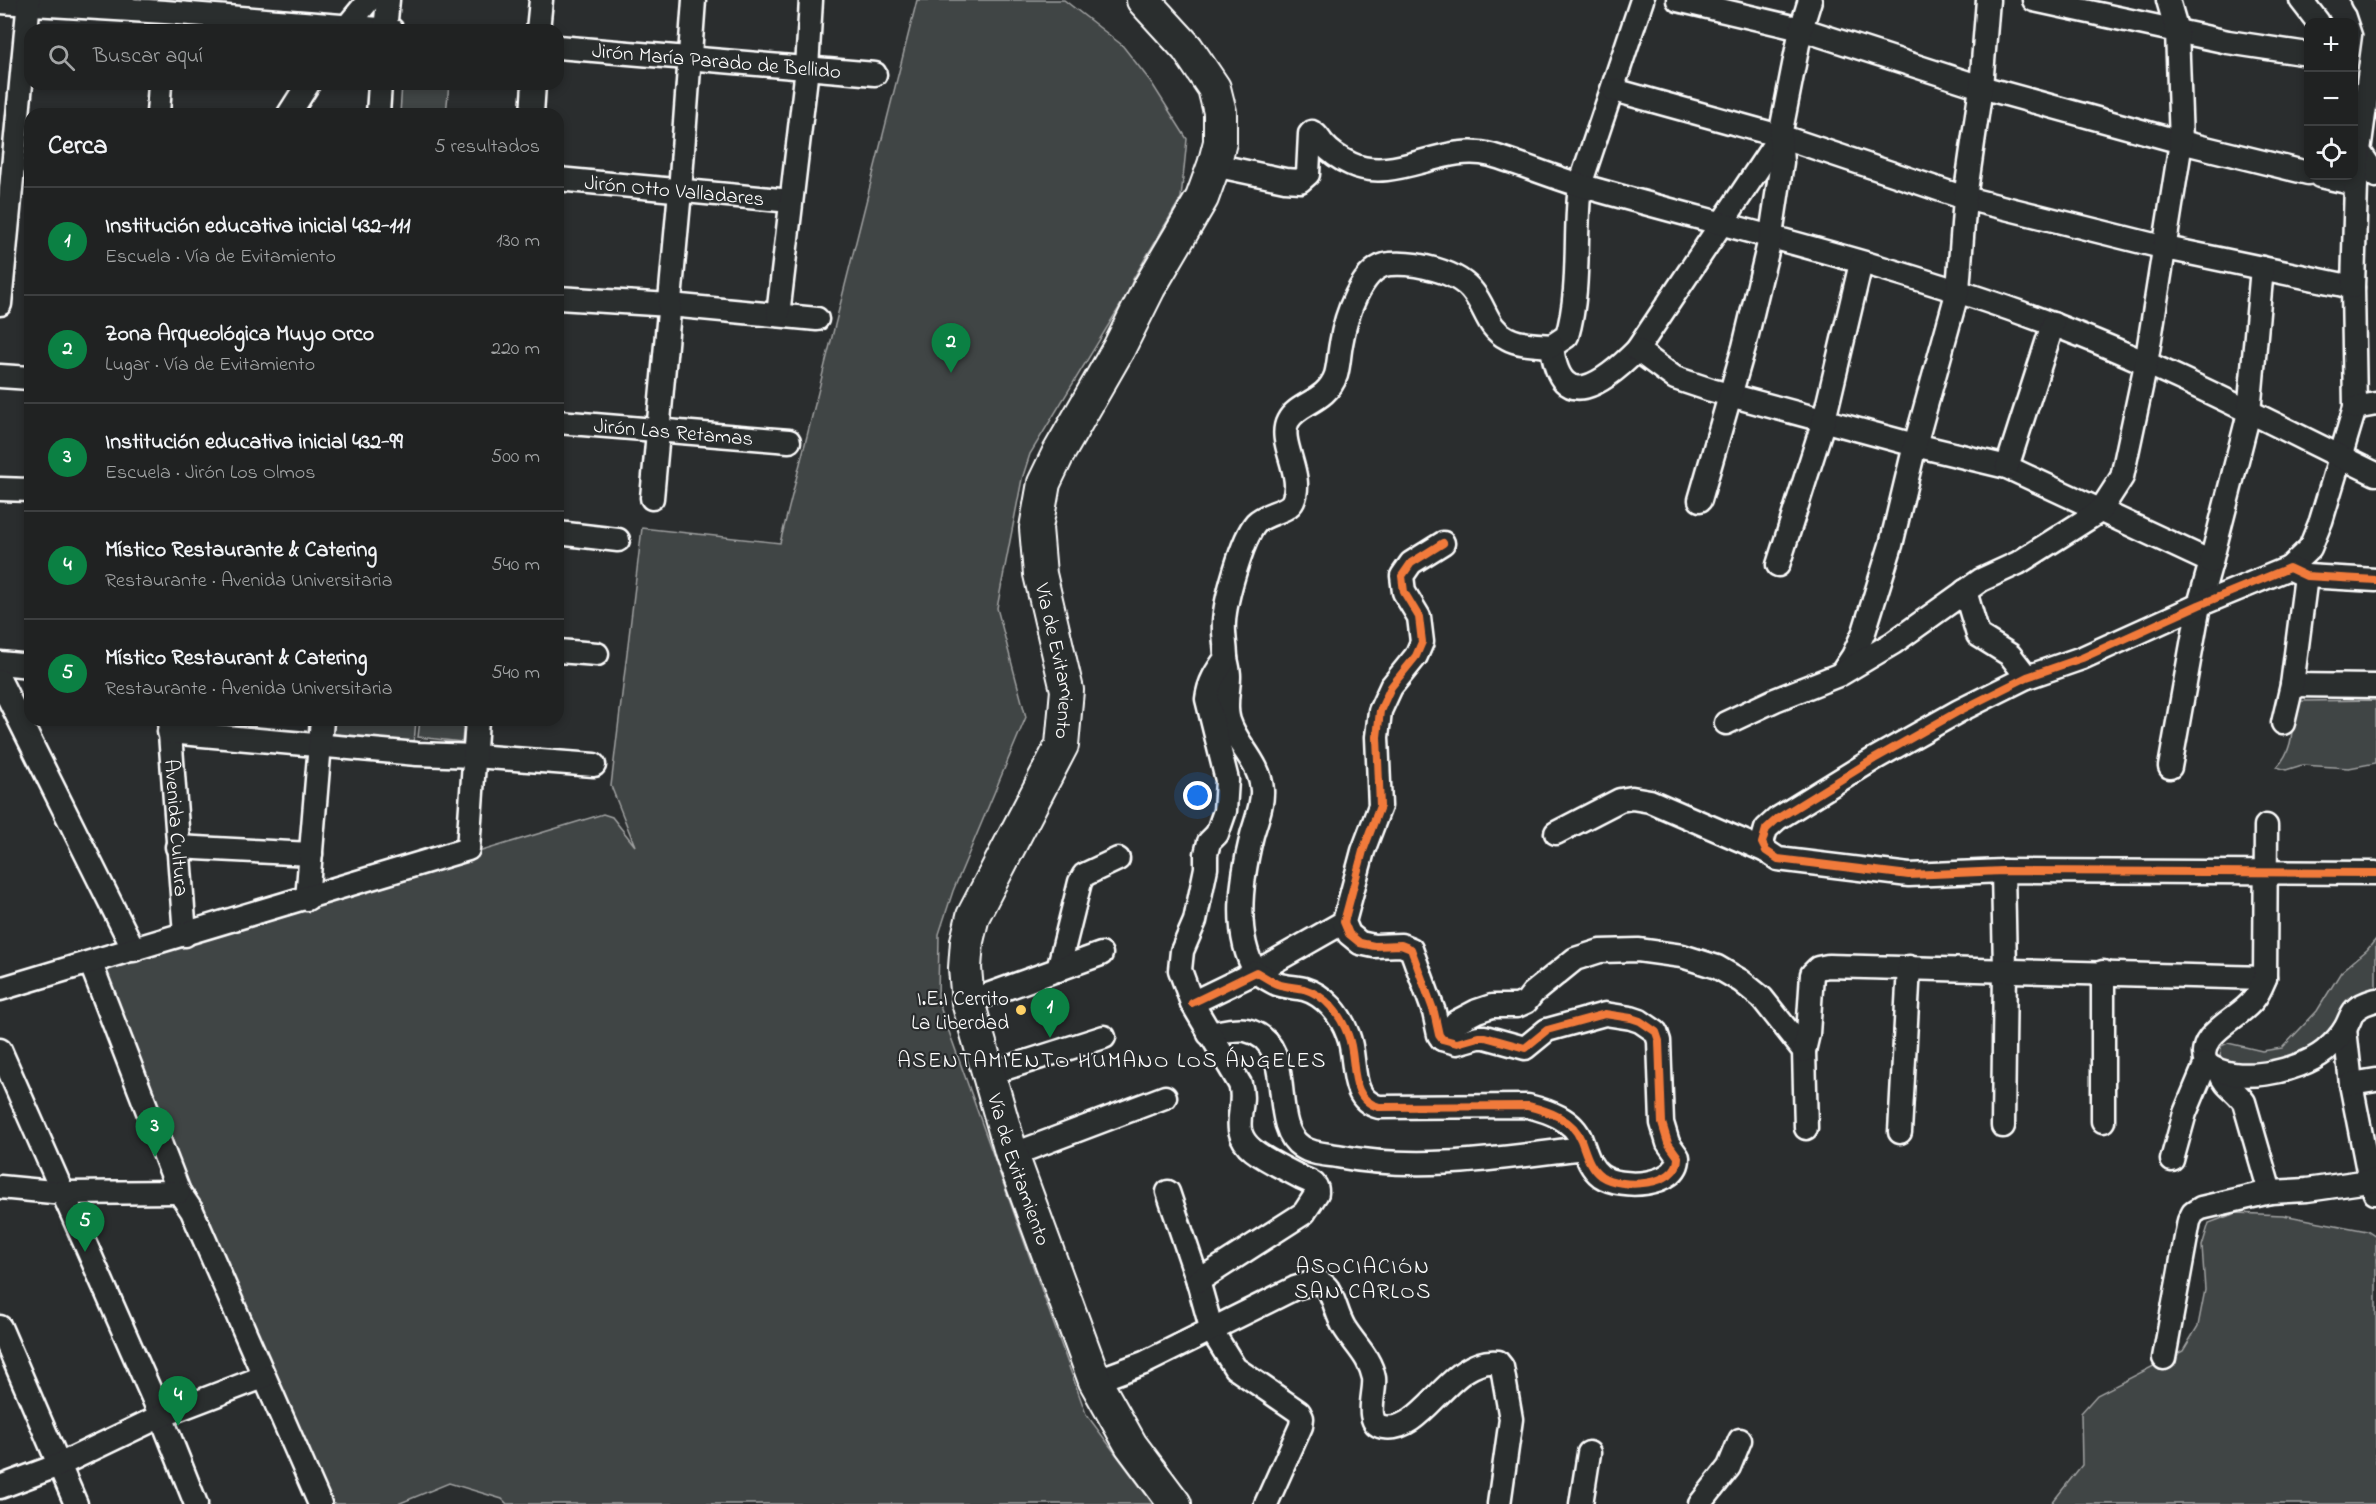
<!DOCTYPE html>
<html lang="es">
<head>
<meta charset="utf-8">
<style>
  body { margin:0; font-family:"Indie Flower",sans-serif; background:#2d2f2f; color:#f1f3f6 }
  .controls { position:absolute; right:18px; top:18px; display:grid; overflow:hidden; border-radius:12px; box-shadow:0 3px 9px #0003 }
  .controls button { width:54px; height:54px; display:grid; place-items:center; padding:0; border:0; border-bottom:2px solid #3d3f40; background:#202222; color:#f1f3f6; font:30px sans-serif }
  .you { position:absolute; left:1198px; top:796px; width:21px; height:21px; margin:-15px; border:4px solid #fff; border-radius:50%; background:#1a73e8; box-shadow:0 0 0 9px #1a73e833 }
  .badge { display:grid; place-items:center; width:39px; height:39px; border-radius:50%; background:#0b8043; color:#fff; font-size:20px; font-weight:700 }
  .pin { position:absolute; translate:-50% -50px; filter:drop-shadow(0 2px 3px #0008) }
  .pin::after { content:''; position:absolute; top:32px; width:21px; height:18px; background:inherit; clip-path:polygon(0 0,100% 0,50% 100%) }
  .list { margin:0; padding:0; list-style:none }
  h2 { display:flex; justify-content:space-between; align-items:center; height:78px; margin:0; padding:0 24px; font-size:26px }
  h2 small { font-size:20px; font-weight:400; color:#a2a4a5 }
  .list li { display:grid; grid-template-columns:39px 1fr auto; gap:18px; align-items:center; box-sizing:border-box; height:108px; padding:0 24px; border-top:2px solid #3d3f40 }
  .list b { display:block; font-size:22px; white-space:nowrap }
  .list p { margin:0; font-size:20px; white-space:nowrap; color:#a2a4a5 }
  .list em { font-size:20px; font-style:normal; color:#a2a4a5 }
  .icon { flex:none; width:33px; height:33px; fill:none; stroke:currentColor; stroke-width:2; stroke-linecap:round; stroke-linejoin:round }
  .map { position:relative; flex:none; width:2376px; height:1504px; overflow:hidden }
  .search { position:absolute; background:#202222; box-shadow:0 3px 9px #0003; left:24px; top:24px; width:540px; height:66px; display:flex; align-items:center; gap:15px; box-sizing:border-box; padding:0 21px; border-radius:18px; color:#a2a4a5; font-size:22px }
  .panel { position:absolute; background:#202222; box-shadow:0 3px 9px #0003; left:24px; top:108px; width:540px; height:618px; border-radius:18px }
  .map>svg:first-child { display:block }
  .green { fill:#414445; stroke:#a0a2a2; stroke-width:1.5 }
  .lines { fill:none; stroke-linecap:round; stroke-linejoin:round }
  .minor-casing { stroke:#fff; stroke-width:27 }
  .highway-casing { stroke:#fff; stroke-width:36 }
  .minor { stroke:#2a2d2e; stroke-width:22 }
  .highway { stroke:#2a2d2e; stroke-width:32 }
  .cycleway-casing { stroke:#2a2d2e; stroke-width:11 }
  .cycleway { stroke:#f17a3a; stroke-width:8 }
  .poi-dot { fill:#ffd166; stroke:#2a2d2e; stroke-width:2 }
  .labels { text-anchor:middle; stroke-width:4.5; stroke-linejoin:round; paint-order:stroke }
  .street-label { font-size:21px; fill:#fff; stroke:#2a2d2e }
  .poi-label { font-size:21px; fill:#fff; stroke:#2a2d2e; text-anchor:end }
  .neighbourhood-label { font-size:22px; letter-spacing:1.5px; fill:#fff; stroke:#2a2d2e }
</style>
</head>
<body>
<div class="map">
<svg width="2376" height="1504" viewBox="0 0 2376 1504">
  <rect width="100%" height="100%" fill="#2a2d2e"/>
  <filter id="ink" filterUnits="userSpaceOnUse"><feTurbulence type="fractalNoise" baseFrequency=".0167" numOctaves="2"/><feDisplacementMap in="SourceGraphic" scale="12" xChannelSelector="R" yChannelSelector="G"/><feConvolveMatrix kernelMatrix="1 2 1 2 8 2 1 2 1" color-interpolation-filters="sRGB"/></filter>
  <g filter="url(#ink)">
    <g class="green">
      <path d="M 917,0 L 1064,0 L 1122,45 L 1151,82 L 1187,139 L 1181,198 L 1133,279 L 1128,293 L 1030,454 L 1022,479 L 997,608 L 1026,717 L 953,891 L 939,934 L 938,1001 L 1086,1414 L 1153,1504 L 507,1504 L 502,1499 L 449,1483 L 398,1504 L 322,1504 L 98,975 L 104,963 L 210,934 L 603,814 L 612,817 L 635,846 L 611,786 L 642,528 L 780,543 Z"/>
      <path d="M 402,84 L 449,84 L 446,114 L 400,114 Z"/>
      <path d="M 2376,700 L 2376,763 L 2349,768 L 2302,765 L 2286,770 L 2277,767 C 2294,749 2292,729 2294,705 L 2302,701 Z"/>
      <path d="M 330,720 L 416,720 L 414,743 L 329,735 Z"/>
      <path d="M 420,720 L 464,720 L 462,742 L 418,737 Z"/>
      <path d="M 2376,939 L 2376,1002 L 2290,1070 L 2220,1060 L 2221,1046 L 2228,1043 L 2262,1051 L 2282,1048 L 2317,1011 L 2341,972 L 2367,950 Z"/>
      <path d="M 2236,1213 L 2283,1215 L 2367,1231 L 2376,1237 L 2376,1504 L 2051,1504 L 2082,1465 L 2081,1413 L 2097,1395 L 2183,1351 L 2198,1326 L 2205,1290 L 2202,1246 L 2209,1223 Z"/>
    </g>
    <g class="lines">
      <g class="minor-casing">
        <g id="minor">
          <path d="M 1642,0 L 1580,185 C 1574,235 1581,288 1567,336 L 1552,346 C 1560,418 1606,381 1637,350 L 1780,136"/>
          <path d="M 1678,0 L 1801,29 L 1981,87 L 2181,142 L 2308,173"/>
          <path d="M 2034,0 L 2228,42 L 2308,54"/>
          <path d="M 2301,0 L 2318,22"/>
          <path d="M 2362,0 L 2366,6 L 2375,33 L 2359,151 L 2376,176"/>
          <path d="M 0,2 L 165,12 L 392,30"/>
          <path d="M 344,30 L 369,0"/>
          <path d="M 385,30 L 388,0"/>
          <path d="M 538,30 L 541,0"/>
          <path id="s1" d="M 558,47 L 875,74"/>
          <path d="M 1614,90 L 1780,136 L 1965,198 L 2166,248 L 2353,287 L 2355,408 L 2321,521 L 2310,548 L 2289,568"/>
          <path d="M 158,114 L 160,84"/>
          <path d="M 289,114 L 308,84"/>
          <path d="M 378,114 L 380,84"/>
          <path d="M 532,114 L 534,84"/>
          <path d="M 1214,165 L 1285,180 L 1300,181 L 1308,174 L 1310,134 L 1312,132 C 1318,135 1319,139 1323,144 C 1330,152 1342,160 1351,164 C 1395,184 1444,142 1491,155 C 1522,164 1552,177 1583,186 C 1739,230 1897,266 2049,323 C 2161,365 2269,422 2376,474"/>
          <path d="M 2320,176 L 2356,184 L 2353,176"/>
          <path id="s2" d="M 558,179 L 791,201"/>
          <path d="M 2353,287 L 2356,184 L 2359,151"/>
          <path d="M 558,298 L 670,305 L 817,319"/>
          <path d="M 0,304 L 29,0"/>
          <path d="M 778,315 L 807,68 L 811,0"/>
          <path d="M 1637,350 L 1675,378 L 1711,390 L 1915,445 L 2007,467 L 2211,562 L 2199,605 L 2170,767"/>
          <path d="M 0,376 L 30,378"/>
          <path d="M 2355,408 L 2376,404"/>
          <path id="s3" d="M 558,422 L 789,441"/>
          <path d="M 2007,467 L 2053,324"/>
          <path d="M 0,489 L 30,490"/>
          <path d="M 652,498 L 680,191 L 694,0"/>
          <path d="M 1700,500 L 1744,347 L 1771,235 L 1782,162 L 1780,136 L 1801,29 L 1810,0"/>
          <path d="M 558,533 L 618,540"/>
          <path d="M 2211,562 L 2249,413 L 2262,268"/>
          <path d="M 1778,565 L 1824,420 L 1861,263"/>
          <path d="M 2376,580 L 2306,576 L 2289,568 L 2199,605 L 2082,658 L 2027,677 L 1959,711 L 1874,759 L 1777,819 L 1766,829 L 1762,843 L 1766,851 L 1778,859 L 1909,875 L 2003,871 L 2376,873"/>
          <path d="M 1965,591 L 1978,635 L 2010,655 L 2027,677"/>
          <path d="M 558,651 L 597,654"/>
          <path d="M 1226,658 C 1227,664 1229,670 1229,676 C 1229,691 1224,706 1229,721 C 1237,746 1260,762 1262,790 C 1263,804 1256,821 1252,835 C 1242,876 1232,934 1256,972 L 1344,922"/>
          <path d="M 0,663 L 30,666"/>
          <path d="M 1843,671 L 1853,656 L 1864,632 L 1891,545 L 1915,445 L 1958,290 L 1965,198 L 1981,87 L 1988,0"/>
          <path d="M 0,681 L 134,950"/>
          <path d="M 2292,685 L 2376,686"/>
          <path id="s4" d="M 169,720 L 185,935"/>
          <path d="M 1726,723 L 1775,700 L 1841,674 L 1893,643 L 1981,580 L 2018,563 L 2100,511 L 2122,477 L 2146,364 L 2181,142 L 2177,31 L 2168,0"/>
          <path d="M 2283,723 L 2292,685 L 2306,576"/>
          <path d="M 169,732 L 417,754 L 475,756 L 594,765"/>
          <path d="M 1556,833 L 1620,800 L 1632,798 L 1650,801 L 1766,851"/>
          <path d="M 177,847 L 311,854"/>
          <path d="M 2003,871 L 2005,969 L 2003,1126"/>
          <path d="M 307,899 L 322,720"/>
          <path d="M 91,964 L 179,1192 L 192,1211 L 320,1504"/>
          <path d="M 1058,970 L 1080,882 L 1084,875 L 1118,859"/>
          <path d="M 2103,972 L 2103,1121"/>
          <path d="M 0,989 L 468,849 L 477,720"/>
          <path d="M 968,1002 L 1101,954"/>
          <path d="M 1192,1003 L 1256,972 C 1263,976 1270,981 1277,984 C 1285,987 1295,987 1304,989 C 1325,995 1341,1015 1348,1035 C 1358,1059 1347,1099 1379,1107 L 1528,1106 C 1548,1111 1573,1119 1581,1140 C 1586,1153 1589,1167 1601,1176 C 1620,1189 1679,1187 1678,1157 L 1668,1143 L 1662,1123 L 1659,1041 L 1656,1032 L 1640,1021 L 1631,1018 L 1605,1014 L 1547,1030 L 1525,1048 L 1485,1037 L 1478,1037 L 1457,1043 L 1442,1039 L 1439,1035 L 1434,1012 L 1411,949 L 1401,945 L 1374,946 L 1360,943 L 1349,934 L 1344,922 L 1363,851 L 1380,806 L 1377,737 L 1380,711 L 1391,687 L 1416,656 L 1422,642 L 1419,617 L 1404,592 L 1402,576 L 1411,563 L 1443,543"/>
          <path d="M 2345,1029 L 2351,1084 L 2370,1181 L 2375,1193"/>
          <path d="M 1209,1034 C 1220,1032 1235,1028 1246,1030 C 1300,1042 1266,1124 1302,1147 C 1312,1154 1325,1154 1337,1156 C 1419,1172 1501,1158 1583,1148"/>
          <path d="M 1442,1039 L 1456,1022 L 1477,1011 L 1492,1006 L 1517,1006 L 1526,1002 L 1533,993 L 1575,959 L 1600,951 L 1638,950 L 1682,956 L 1717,967 L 1741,981 L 1762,998 L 1804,1051 L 1806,1128"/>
          <path d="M 0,1050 L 161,1416 L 196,1504"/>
          <path d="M 1804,1051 L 1808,1034 L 1812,974 L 1818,968 L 1828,966 L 2265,978"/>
          <path d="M 2206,1063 C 2194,1034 2240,1019 2254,999 C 2259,993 2262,985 2265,978 L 2266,826"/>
          <path d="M 2220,1072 C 2225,1087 2235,1089 2244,1102 L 2270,1192"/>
          <path d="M 988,1074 L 1104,1037"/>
          <path d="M 2351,1084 L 2376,1080"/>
          <path d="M 1900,1132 L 1909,967"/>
          <path d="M 1012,1155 L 1165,1097"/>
          <path d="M 2172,1160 L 2185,1113 L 2206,1063 C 2233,1086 2299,1072 2325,1051 C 2333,1044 2341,1036 2346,1027 C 2349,1022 2351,1014 2355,1010 C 2360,1005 2369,1002 2376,1000"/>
          <path d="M 0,1187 L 63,1193 L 179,1192"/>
          <path d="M 1168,1192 L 1198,1281 L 1212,1331 L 1235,1368 L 1299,1412 L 1302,1418 L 1301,1426 L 1266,1504"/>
          <path d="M 1198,1281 L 1304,1213 L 1317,1193 C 1317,1189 1317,1187 1314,1184 C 1311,1181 1306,1180 1302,1178 C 1286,1169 1267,1161 1253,1150 C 1227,1129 1248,1108 1240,1084 L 1192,1003 L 1180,970 L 1182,951 L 1195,921 L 1206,868 L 1206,854 L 1209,842 L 1217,834 L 1225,811 L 1227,780 L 1207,699 C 1209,682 1216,672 1226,658 C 1226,646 1223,634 1224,622 C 1225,601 1242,539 1256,523 C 1265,513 1288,512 1293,501 C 1305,475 1277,442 1288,421 C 1298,402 1326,403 1336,375 C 1339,364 1339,354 1341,344 C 1345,319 1361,266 1390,264 C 1415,262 1458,271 1473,292 C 1486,308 1487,328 1507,338 C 1519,345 1538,345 1552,346"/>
          <path d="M 0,1327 L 76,1504"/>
          <path d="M 2164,1358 L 2189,1221 L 2193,1213 L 2201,1208 L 2270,1192 L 2307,1190 L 2376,1180"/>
          <path d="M 1095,1381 L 1144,1363 L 1295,1288 L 1318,1281 C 1322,1283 1326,1286 1328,1289 C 1335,1301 1337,1315 1344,1327 C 1355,1345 1370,1357 1374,1378 C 1376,1392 1363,1423 1383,1427 C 1424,1435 1450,1356 1498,1362 L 1502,1367 L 1511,1419 L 1499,1504"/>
          <path d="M 0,1487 L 59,1465 L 161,1416 L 263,1377"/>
          <path d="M 1581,1504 L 1589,1453"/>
          <path d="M 1700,1504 L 1729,1467 L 1740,1440"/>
        </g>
      </g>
      <g class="highway-casing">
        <g id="highway">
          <path id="s5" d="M 1143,0 L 1187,48 L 1214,88 L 1220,112 L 1220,142 L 1214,165 L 1202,198 L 1149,288 L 1119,348 L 1058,454 L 1044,483 L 1036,528 L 1040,574 L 1067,690 L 1062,745 L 973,916 L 967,941 L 965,968 L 968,1002 L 1012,1155 L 1095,1381 L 1131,1445 L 1175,1504"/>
        </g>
      </g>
      <use href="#minor" class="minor"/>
      <use href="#highway" class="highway"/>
      <g class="cycleway-casing">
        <g id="cycleway">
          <path d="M 2376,580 L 2306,576 L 2289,568 L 2199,605 L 2082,658 L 2027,677 L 1959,711 L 1874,759 L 1777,819 L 1766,829 L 1762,843 L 1766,851 L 1778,859 L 1909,875 L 2003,871 L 2376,873"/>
          <path d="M 1192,1003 L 1256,972 C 1263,976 1270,981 1277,984 C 1285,987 1295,987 1304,989 C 1325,995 1341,1015 1348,1035 C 1358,1059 1347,1099 1379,1107 L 1528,1106 C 1548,1111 1573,1119 1581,1140 C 1586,1153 1589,1167 1601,1176 C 1620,1189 1679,1187 1678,1157 L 1668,1143 L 1662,1123 L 1659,1041 L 1656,1032 L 1640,1021 L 1631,1018 L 1605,1014 L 1547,1030 L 1525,1048 L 1485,1037 L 1478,1037 L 1457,1043 L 1442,1039 L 1439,1035 L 1434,1012 L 1411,949 L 1401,945 L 1374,946 L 1360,943 L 1349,934 L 1344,922 L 1363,851 L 1380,806 L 1377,737 L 1380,711 L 1391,687 L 1416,656 L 1422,642 L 1419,617 L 1404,592 L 1402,576 L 1411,563 L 1443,543"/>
        </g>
      </g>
      <use href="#cycleway" class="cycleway"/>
    </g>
  </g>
  <circle class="poi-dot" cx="1021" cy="1010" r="6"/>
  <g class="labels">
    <g class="street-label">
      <text dy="7" stroke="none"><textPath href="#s1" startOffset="159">Jirón María Parado de Bellido</textPath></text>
      <text dy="7" stroke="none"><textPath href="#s2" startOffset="117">Jirón Otto Valladares</textPath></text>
      <text dy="7" stroke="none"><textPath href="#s3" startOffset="116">Jirón Las Retamas</textPath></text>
      <text dy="7" stroke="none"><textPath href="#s5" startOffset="734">Vía de Evitamiento</textPath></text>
      <text dy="7" stroke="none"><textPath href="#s4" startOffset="108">Avenida Cultura</textPath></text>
      <text dy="7" stroke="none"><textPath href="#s5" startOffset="1274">Vía de Evitamiento</textPath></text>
    </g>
    <g class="poi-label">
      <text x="1009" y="1005">I.E.I Cerrito<tspan x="1009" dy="24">La Liberdad</tspan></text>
    </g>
    <g class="neighbourhood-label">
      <text x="1112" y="1067">ASENTAMIENTO HUMANO LOS ÁNGELES</text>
      <text x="1363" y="1273">ASOCIACIÓN<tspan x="1363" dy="25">SAN CARLOS</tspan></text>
    </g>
  </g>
</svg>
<div class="controls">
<button>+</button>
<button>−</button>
<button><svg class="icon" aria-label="locate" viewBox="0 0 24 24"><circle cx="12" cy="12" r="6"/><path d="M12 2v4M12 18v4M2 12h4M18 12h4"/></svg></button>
</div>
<div class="you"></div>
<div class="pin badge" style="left:1050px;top:1038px">1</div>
<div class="pin badge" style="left:951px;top:373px">2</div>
<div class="pin badge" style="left:155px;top:1157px">3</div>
<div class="pin badge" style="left:178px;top:1426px">4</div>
<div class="pin badge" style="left:85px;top:1252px">5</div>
<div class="search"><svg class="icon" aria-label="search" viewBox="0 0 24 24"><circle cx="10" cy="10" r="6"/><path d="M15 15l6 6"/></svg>Buscar aquí</div>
<section class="panel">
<h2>Cerca<small>5 resultados</small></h2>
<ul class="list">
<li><span class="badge">1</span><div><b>Institución educativa inicial 432-111</b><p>Escuela · Vía de Evitamiento</p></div><em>130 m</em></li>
<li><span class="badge">2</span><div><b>Zona Arqueológica Muyo Orco</b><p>Lugar · Vía de Evitamiento</p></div><em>220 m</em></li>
<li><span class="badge">3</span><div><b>Institución educativa inicial 432-99</b><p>Escuela · Jirón Los Olmos</p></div><em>500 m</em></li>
<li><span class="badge">4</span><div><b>Místico Restaurante &amp; Catering</b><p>Restaurante · Avenida Universitaria</p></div><em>540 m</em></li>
<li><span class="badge">5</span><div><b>Místico Restaurant &amp; Catering</b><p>Restaurante · Avenida Universitaria</p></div><em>540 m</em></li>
</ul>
</section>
</div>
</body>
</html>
